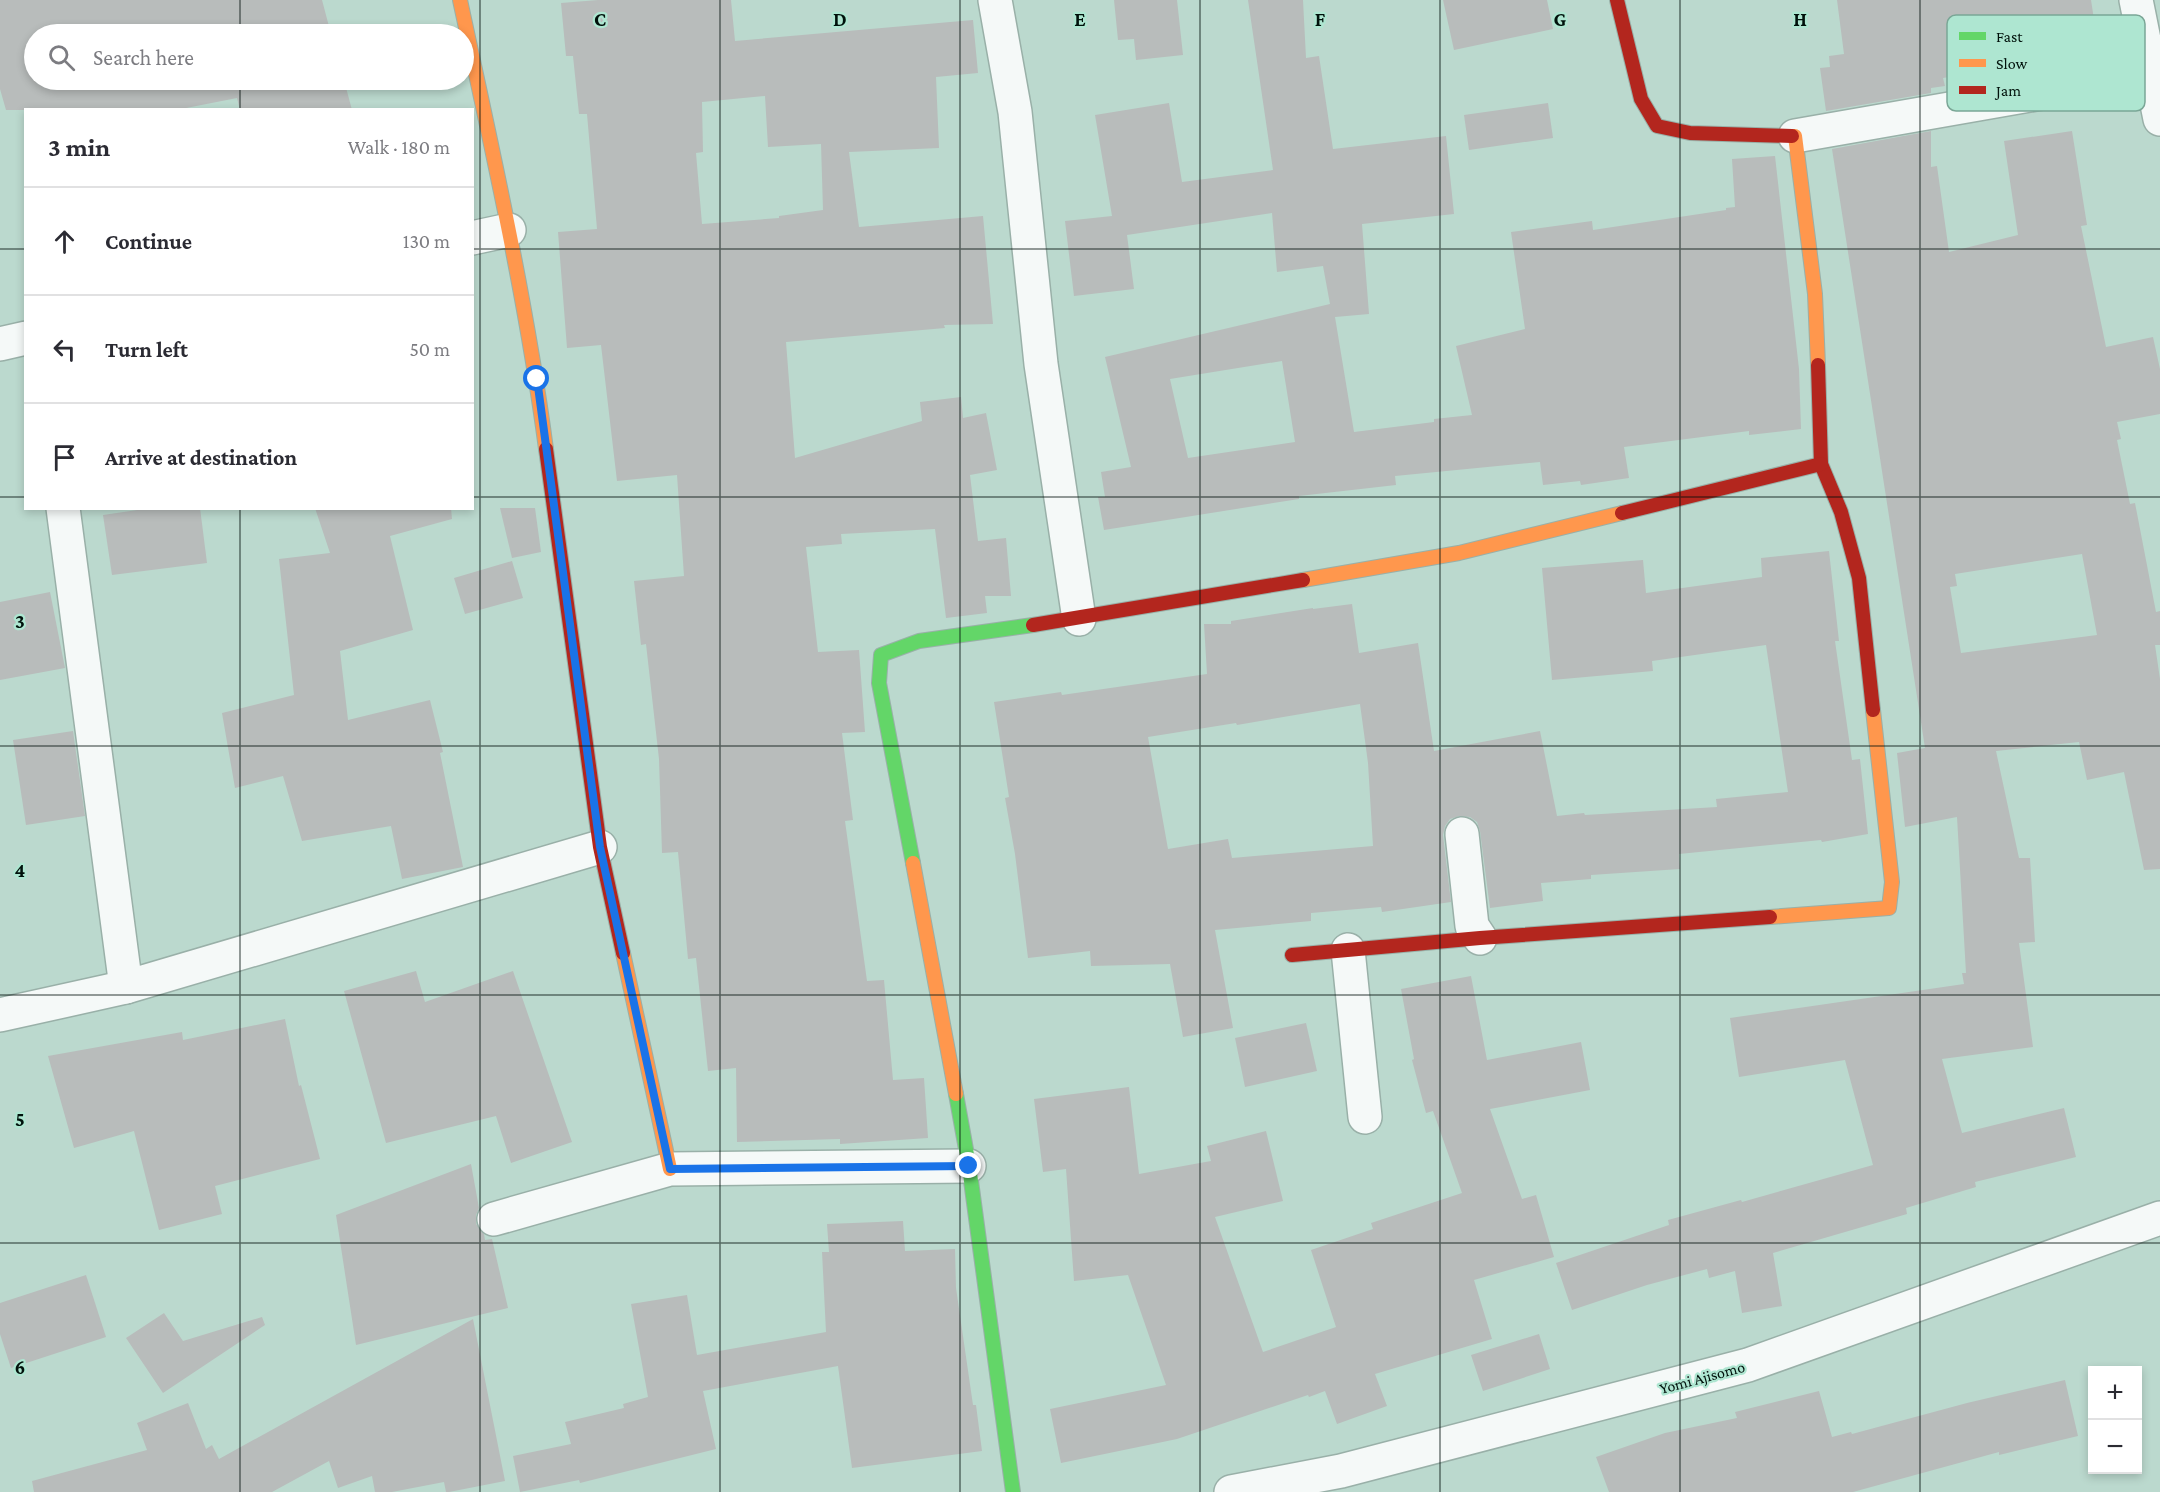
<!DOCTYPE html>
<html lang="en">
<head>
<meta charset="utf-8">
<style>
  body { margin:0; font-family:"Crimson Pro",serif; background:#f2f2f3; color:#2b2b33 }
  .controls { position:absolute; right:18px; bottom:18px; display:grid; overflow:hidden; border-radius:0px; box-shadow:0 3px 9px #0003 }
  .controls button { width:54px; height:54px; display:grid; place-items:center; padding:0; border:0; border-bottom:2px solid #e1e1e2; background:#fff; color:#2b2b33; font:30px sans-serif }
  .stop { position:absolute; width:18px; height:18px; margin:-14px; border:4px solid #1a73e8; border-radius:50%; background:#fff }
  .stop.end { background:#1a73e8; border-color:#fff; box-shadow:0 2px 6px #0008 }
  .list { margin:0; padding:0; list-style:none }
  h2 { display:flex; justify-content:space-between; align-items:center; height:78px; margin:0; padding:0 24px; font-size:26px }
  h2 small { font-size:20px; font-weight:400; color:#7c7c81 }
  .list li { display:grid; grid-template-columns:39px 1fr auto; gap:18px; align-items:center; box-sizing:border-box; height:108px; padding:0 24px; border-top:2px solid #e1e1e2 }
  .list b { display:block; font-size:22px; white-space:nowrap }
  .list em { font-size:20px; font-style:normal; color:#7c7c81 }
  .icon { flex:none; width:33px; height:33px; fill:none; stroke:currentColor; stroke-width:2; stroke-linecap:round; stroke-linejoin:round }
  .map { position:relative; flex:none; width:2160px; height:1492px; overflow:hidden }
  .search { position:absolute; background:#fff; box-shadow:0 3px 9px #0003; left:24px; top:24px; width:450px; height:66px; display:flex; align-items:center; gap:15px; box-sizing:border-box; padding:0 21px; border-radius:33px; color:#7c7c81; font-size:22px }
  .panel { position:absolute; background:#fff; box-shadow:0 3px 9px #0003; left:24px; top:108px; width:450px; height:402px; border-radius:0px }
  .map>svg:first-child { display:block }
  .building { fill:#b8bcbb; fill-rule:evenodd }
  .lines { fill:none; stroke-linecap:round; stroke-linejoin:round }
  .street-casing { stroke:#99b0a8; stroke-width:36 }
  .fast-casing { stroke:#99b0a8; stroke-width:16 }
  .slow-casing { stroke:#99b0a8; stroke-width:16 }
  .jam-casing { stroke:#99b0a8; stroke-width:16 }
  .street { stroke:#f5f9f8; stroke-width:33 }
  .fast { stroke:#63d668; stroke-width:14 }
  .slow { stroke:#ff974d; stroke-width:14 }
  .jam { stroke:#b3261e; stroke-width:14 }
  .route { stroke:#1a73e8; stroke-width:8 }
  .grid { fill:none; stroke:#00110b; stroke-width:1.5; stroke-opacity:0.55 }
  .labels { text-anchor:middle; stroke-width:4.5; stroke-linejoin:round; paint-order:stroke }
  .street-label { font-size:16px; fill:#00110b; stroke:#aee6d1 }
  .key { fill:#aee6d1; stroke:#7aa696; stroke-width:1.5 }
  .key-label { font-size:16px; fill:#00110b }
  .grid-label { font-size:20px; text-anchor:middle; font-weight:bold; fill:#00110b; stroke:#aee6d1; stroke-width:4.5; stroke-linejoin:round; paint-order:stroke }
</style>
</head>
<body>
<div class="map">
<svg width="2160" height="1492" viewBox="0 0 2160 1492">
  <rect width="100%" height="100%" fill="#bbd9ce"/>
  <g class="building">
    <path d="M 0,0 L 322,0 L 331,34 L 34,34 L 34,80 L 344,80 L 352,110 L 240,110 L 237,98 L 176,110 L 6,110 L 0,89 Z"/>
    <path d="M 598,0 L 731,0 L 735,41 L 973,20 L 978,73 L 936,77 L 939,148 L 849,152 L 859,227 L 983,216 L 993,324 L 944,325 L 945,328 L 786,342 L 795,458 L 922,421 L 920,402 L 961,397 L 963,418 L 986,413 L 997,470 L 970,475 L 978,541 L 1006,538 L 1011,596 L 985,596 L 987,613 L 946,618 L 935,529 L 841,534 L 842,544 L 806,547 L 818,652 L 859,650 L 865,732 L 842,733 L 853,820 L 845,821 L 867,981 L 884,980 L 893,1080 L 924,1078 L 928,1138 L 840,1144 L 840,1139 L 737,1142 L 736,1068 L 708,1071 L 696,958 L 688,959 L 678,852 L 662,853 L 659,759 L 646,644 L 641,645 L 634,581 L 684,576 L 677,475 L 617,481 L 601,345 L 567,348 L 558,232 L 597,229 L 587,114 L 579,114 L 573,56 L 566,56 L 561,3 ZM 765,96 L 768,147 L 821,144 L 823,210 L 779,216 L 779,218 L 702,224 L 696,153 L 703,152 L 702,102 Z"/>
    <path d="M 1114,0 L 1177,0 L 1183,55 L 1136,60 L 1134,39 L 1118,40 Z"/>
    <path d="M 1248,0 L 1303,0 L 1306,58 L 1319,56 L 1333,149 L 1446,136 L 1454,214 L 1362,224 L 1369,314 L 1335,317 L 1354,432 L 1434,422 L 1434,419 L 1472,415 L 1456,346 L 1525,329 L 1511,232 L 1592,221 L 1593,230 L 1726,210 L 1726,208 L 1735,207 L 1732,159 L 1775,156 L 1799,369 L 1801,429 L 1749,435 L 1749,431 L 1624,447 L 1629,478 L 1581,485 L 1580,481 L 1543,485 L 1540,462 L 1395,476 L 1396,485 L 1299,496 L 1299,499 L 1104,530 L 1098,497 L 1105,497 L 1101,472 L 1131,467 L 1105,357 L 1330,304 L 1323,266 L 1277,272 L 1272,213 L 1127,235 L 1134,289 L 1074,296 L 1065,221 L 1112,216 L 1095,115 L 1169,103 L 1182,182 L 1273,170 ZM 1282,361 L 1295,442 L 1188,458 L 1170,379 Z"/>
    <path d="M 1443,0 L 1547,0 L 1553,29 L 1454,50 Z"/>
    <path d="M 1837,0 L 2091,0 L 2099,52 L 1943,78 L 1945,86 L 1931,88 L 1931,93 L 1826,111 L 1820,68 L 1830,67 L 1829,56 L 1844,54 Z"/>
    <path d="M 1548,103 L 1553,138 L 1469,150 L 1464,115 Z"/>
    <path d="M 1931,131 L 1931,167 L 1937,166 L 1949,252 L 2018,235 L 2004,141 L 2072,131 L 2087,225 L 2081,226 L 2106,347 L 2153,337 L 2160,369 L 2160,414 L 2117,422 L 2121,439 L 2117,440 L 2130,504 L 2135,503 L 2156,612 L 2160,611 L 2160,645 L 2155,645 L 2160,679 L 2160,869 L 2144,870 L 2124,772 L 2087,780 L 2079,742 L 1996,751 L 2019,858 L 2030,858 L 2035,942 L 2019,943 L 2033,1047 L 1942,1059 L 1962,1133 L 2064,1108 L 2076,1157 L 1975,1182 L 1976,1187 L 1906,1208 L 1907,1214 L 1773,1253 L 1782,1306 L 1742,1313 L 1735,1271 L 1709,1278 L 1707,1269 L 1647,1285 L 1572,1310 L 1556,1263 L 1669,1225 L 1668,1220 L 1741,1200 L 1742,1202 L 1873,1165 L 1845,1060 L 1739,1077 L 1730,1018 L 1964,984 L 1962,973 L 1966,973 L 1957,817 L 1905,827 L 1897,753 L 1925,748 L 1832,149 ZM 2082,554 L 2097,635 L 1961,653 L 1950,587 L 1957,586 L 1955,574 Z"/>
    <path d="M 151,508 L 200,508 L 207,563 L 112,575 L 103,515 Z"/>
    <path d="M 315,508 L 451,508 L 452,519 L 390,536 L 413,630 L 340,651 L 348,720 L 430,700 L 443,752 L 440,753 L 463,867 L 402,879 L 391,826 L 302,841 L 283,776 L 235,788 L 222,713 L 294,695 L 279,559 L 330,553 Z"/>
    <path d="M 500,508 L 535,508 L 541,552 L 512,558 Z"/>
    <path d="M 1829,551 L 1839,641 L 1835,641 L 1852,760 L 1860,759 L 1868,834 L 1822,842 L 1821,840 L 1679,854 L 1680,869 L 1591,875 L 1591,879 L 1541,883 L 1543,901 L 1490,908 L 1480,831 L 1477,822 L 1470,817 L 1459,816 L 1450,819 L 1445,826 L 1443,835 L 1451,902 L 1382,912 L 1381,907 L 1311,913 L 1311,921 L 1215,930 L 1233,1028 L 1183,1037 L 1170,964 L 1091,966 L 1090,951 L 1028,958 L 1015,854 L 1005,798 L 1009,797 L 994,702 L 1061,692 L 1062,695 L 1207,674 L 1204,624 L 1231,624 L 1231,621 L 1313,608 L 1313,609 L 1352,604 L 1359,653 L 1418,643 L 1434,751 L 1540,731 L 1557,816 L 1584,813 L 1585,815 L 1717,807 L 1716,799 L 1788,792 L 1766,645 L 1652,661 L 1653,671 L 1552,680 L 1542,568 L 1643,560 L 1646,593 L 1762,577 L 1761,558 ZM 1360,704 L 1368,763 L 1373,846 L 1232,858 L 1228,839 L 1168,849 L 1148,737 L 1236,723 L 1237,725 Z"/>
    <path d="M 512,561 L 523,598 L 465,614 L 454,578 Z"/>
    <path d="M 50,592 L 65,668 L 0,680 L 0,602 Z"/>
    <path d="M 73,731 L 85,816 L 26,825 L 13,740 Z"/>
    <path d="M 416,971 L 425,1002 L 513,971 L 572,1142 L 511,1163 L 496,1116 L 386,1143 L 344,991 Z"/>
    <path d="M 1471,976 L 1487,1060 L 1581,1042 L 1590,1090 L 1490,1109 L 1522,1199 L 1536,1195 L 1554,1257 L 1474,1280 L 1492,1339 L 1375,1374 L 1387,1406 L 1337,1424 L 1325,1391 L 1309,1397 L 1308,1395 L 1177,1439 L 1061,1463 L 1050,1409 L 1166,1385 L 1128,1275 L 1074,1281 L 1066,1169 L 1043,1172 L 1034,1099 L 1129,1087 L 1139,1174 L 1211,1161 L 1207,1146 L 1266,1131 L 1283,1201 L 1215,1217 L 1263,1352 L 1336,1327 L 1311,1250 L 1373,1229 L 1371,1223 L 1462,1193 L 1433,1111 L 1426,1113 L 1412,1060 L 1414,1059 L 1401,989 Z"/>
    <path d="M 285,1019 L 299,1086 L 301,1085 L 320,1159 L 215,1186 L 222,1214 L 159,1230 L 134,1131 L 74,1148 L 48,1056 L 182,1032 L 183,1040 Z"/>
    <path d="M 1306,1023 L 1317,1071 L 1245,1087 L 1235,1038 Z"/>
    <path d="M 471,1164 L 479,1208 L 476,1215 L 476,1224 L 484,1234 L 485,1240 L 492,1239 L 508,1308 L 356,1345 L 336,1215 Z"/>
    <path d="M 903,1221 L 905,1251 L 955,1249 L 956,1288 L 973,1405 L 976,1405 L 982,1451 L 852,1468 L 838,1366 L 703,1391 L 716,1449 L 580,1483 L 579,1480 L 520,1492 L 513,1456 L 571,1444 L 565,1422 L 624,1408 L 623,1404 L 648,1397 L 631,1304 L 687,1295 L 697,1355 L 826,1332 L 822,1252 L 829,1252 L 827,1224 Z"/>
    <path d="M 86,1275 L 106,1337 L 11,1368 L 0,1334 L 0,1303 Z"/>
    <path d="M 164,1313 L 183,1341 L 262,1317 L 265,1325 L 163,1393 L 126,1338 Z"/>
    <path d="M 473,1319 L 505,1481 L 449,1492 L 446,1492 L 444,1482 L 392,1492 L 375,1492 L 372,1476 L 338,1488 L 329,1461 L 272,1492 L 34,1492 L 32,1481 L 147,1450 L 137,1423 L 188,1403 L 206,1449 L 212,1445 L 219,1459 Z"/>
    <path d="M 1539,1334 L 1550,1369 L 1483,1391 L 1471,1355 Z"/>
    <path d="M 2065,1380 L 2078,1436 L 1999,1455 L 1999,1452 L 1853,1492 L 1609,1492 L 1596,1457 L 1665,1433 L 1737,1418 L 1735,1412 L 1819,1391 L 1832,1437 L 1851,1432 L 1852,1434 L 1967,1403 Z"/>
  </g>
  <g class="lines">
    <g class="street-casing">
      <g id="street">
        <path d="M 995,0 L 1015,112 L 1041,364 L 1079,619"/>
        <path d="M 2136,0 L 2160,119"/>
        <path d="M 1795,136 L 2150,74"/>
        <path d="M 472,238 L 509,230"/>
        <path d="M 0,344 L 26,338"/>
        <path d="M 63,508 L 126,987"/>
        <path d="M 1462,834 L 1472,926 L 1480,938"/>
        <path d="M 1348,950 L 1365,1117"/>
        <path d="M 0,1015 L 126,987 L 600,847"/>
        <path d="M 494,1219 L 670,1169 L 969,1166"/>
        <path d="M 1231,1492 L 1341,1471 L 1748,1365 L 2160,1218"/>
      </g>
    </g>
    <g class="fast-casing">
      <g id="fast">
        <path d="M 913,863 L 879,683 L 881,655 L 919,641 L 1033,625"/>
        <path d="M 956,1094 L 969,1166 L 1013,1492"/>
      </g>
    </g>
    <g class="slow-casing">
      <g id="slow">
        <path d="M 460,0 C 492,149 526,298 546,449"/>
        <path d="M 1792,136 L 1795,136 L 1815,294 L 1818,365"/>
        <path d="M 1303,580 L 1459,553 L 1622,513"/>
        <path d="M 913,863 L 956,1094"/>
        <path d="M 1770,917 L 1889,908 L 1892,882 L 1873,710"/>
        <path d="M 623,953 L 670,1169"/>
      </g>
    </g>
    <g class="jam-casing">
      <g id="jam">
        <path d="M 1617,0 L 1641,99 L 1657,126 L 1690,133 L 1792,136"/>
        <path d="M 1818,365 L 1821,464 L 1841,512 L 1859,578 L 1873,710"/>
        <path d="M 546,449 L 600,847 L 623,953"/>
        <path d="M 1622,513 L 1821,464"/>
        <path d="M 1033,625 L 1303,580"/>
        <path d="M 1292,955 L 1480,938 L 1770,917"/>
      </g>
    </g>
    <use href="#street" class="street"/>
    <use href="#fast" class="fast"/>
    <use href="#slow" class="slow"/>
    <use href="#jam" class="jam"/>
  </g>
  <g class="lines">
    <path class="route" d="M 537,379 L 600,847 L 670,1169 L 969,1166"/>
  </g>
  <path class="grid" d="M 240,0 L 240,34M 480,0 L 480,1492M 720,0 L 720,1492M 960,0 L 960,1492M 1200,0 L 1200,1492M 1440,0 L 1440,1492M 1680,0 L 1680,1492M 1920,0 L 1920,1492M 240,80 L 240,110M 0,249 L 26,249M 472,249 L 2160,249M 0,497 L 26,497M 472,497 L 2160,497M 240,508 L 240,1492M 0,746 L 2160,746M 0,995 L 2160,995M 0,1243 L 2160,1243"/>
  <g class="labels">
    <g class="street-label">
      <text transform="translate(1702 1377) rotate(-15)" y="6">Yomi Ajisomo</text>
    </g>
  </g>
  <rect x="1947" y="15" width="198" height="96" rx="9" class="key"/>
  <rect x="1959" y="32" width="27" height="8" fill="#63d668"/>
  <rect x="1959" y="59" width="27" height="8" fill="#ff974d"/>
  <rect x="1959" y="86" width="27" height="8" fill="#b3261e"/>
  <g class="key-label">
    <text x="1996" y="42">Fast</text>
    <text x="1996" y="69">Slow</text>
    <text x="1996" y="96">Jam</text>
  </g>
  <g class="grid-label">
    <text x="600" y="26">C</text>
    <text x="840" y="26">D</text>
    <text x="1080" y="26">E</text>
    <text x="1320" y="26">F</text>
    <text x="1560" y="26">G</text>
    <text x="1800" y="26">H</text>
    <text x="20" y="628">3</text>
    <text x="20" y="877">4</text>
    <text x="20" y="1126">5</text>
    <text x="20" y="1374">6</text>
  </g>
</svg>
<div class="controls">
<button>+</button>
<button>−</button>
</div>
<div class="stop" style="left:537px;top:379px"></div>
<div class="stop end" style="left:969px;top:1166px"></div>
<div class="search"><svg class="icon" aria-label="search" viewBox="0 0 24 24"><circle cx="10" cy="10" r="6"/><path d="M15 15l6 6"/></svg>Search here</div>
<section class="panel">
<h2>3 min<small>Walk · 180 m</small></h2>
<ul class="list">
<li><svg class="icon" aria-label="ahead" viewBox="0 0 24 24"><path d="M12 20V5M6 11l6-6 6 6"/></svg><div><b>Continue</b></div><em>130 m</em></li>
<li><svg class="icon" aria-label="left" viewBox="0 0 24 24"><path d="M17 20v-9H6M10 6l-5 5 5 5"/></svg><div><b>Turn left</b></div><em>50 m</em></li>
<li><svg class="icon" aria-label="arrive" viewBox="0 0 24 24"><path d="M6 21V4h12l-3 4 3 4H6"/></svg><div><b>Arrive at destination</b></div></li>
</ul>
</section>
</div>
</body>
</html>
